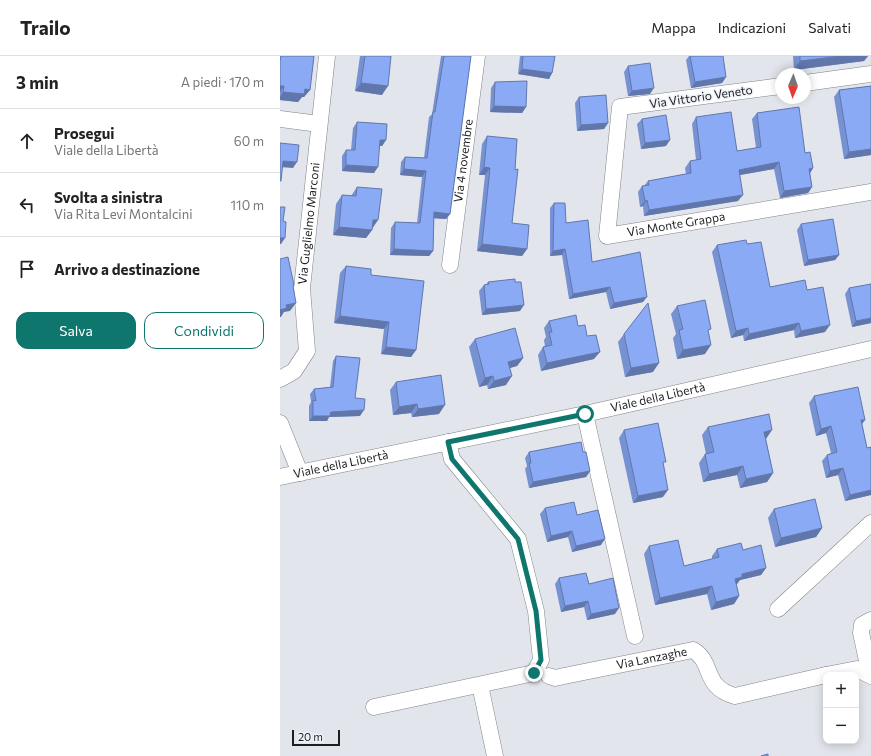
<!DOCTYPE html>
<html lang="it">
<head>
<meta charset="utf-8">
<style>
  body { margin:0; font-family:Commissioner,sans-serif; background:#f2f2f2; color:#222 }
  .controls { position:absolute; right:12px; bottom:12px; display:grid; overflow:hidden; border-radius:8px; box-shadow:0 2px 10px #0003 }
  .controls button { width:36px; height:36px; display:grid; place-items:center; padding:0; border:0; border-bottom:1px solid #e0e0e0; background:#fff; color:#222; font:20px sans-serif }
  .compass { position:absolute; left:495px; top:12px; width:36px; height:36px; border-radius:50%; background:#fff; box-shadow:0 2px 10px #0003; rotate:182deg }
  .scale { position:absolute; left:12px; bottom:10px; width:48px; box-sizing:border-box; padding-left:4px; border:2px solid #1e1f21; border-top:0; font-size:11px; line-height:14px; white-space:nowrap; color:#1e1f21; -webkit-text-stroke:3px #eff2f9; paint-order:stroke }
  .stop { position:absolute; width:12px; height:12px; margin:-9px; border:3px solid #0f766e; border-radius:50%; background:#fff }
  .stop.end { background:#0f766e; border-color:#fff; box-shadow:0 1px 4px #0008 }
  .list { margin:0; padding:0; list-style:none }
  h2 { display:flex; justify-content:space-between; align-items:center; height:52px; margin:0; padding:0 16px; font-size:17px }
  h2 small { font-size:13px; font-weight:400; color:#767676 }
  .list li { display:grid; grid-template-columns:26px 1fr auto; gap:12px; align-items:center; box-sizing:border-box; height:64px; padding:0 16px; border-top:1px solid #e0e0e0 }
  .list b { display:block; font-size:15px; white-space:nowrap }
  .list p { margin:0; font-size:13px; white-space:nowrap; color:#767676 }
  .list em { font-size:13px; font-style:normal; color:#767676 }
  .actions { display:flex; gap:8px; padding:12px 16px }
  .actions a { flex:1; padding:9px 0; border:1px solid #0f766e; border-radius:12px; text-align:center; font-size:14px; color:#0f766e }
  .actions .main { background:#0f766e; color:#fff }
  .icon { flex:none; width:22px; height:22px; fill:none; stroke:currentColor; stroke-width:2; stroke-linecap:round; stroke-linejoin:round }
  .map { position:relative; flex:none; width:591px; height:700px; overflow:hidden }
  header { display:flex; align-items:center; gap:24px; box-sizing:border-box; height:56px; padding:0 20px; background:#fff; border-bottom:1px solid #e0e0e0 }
  header strong { font-size:19px }
  nav { display:flex; gap:22px; margin-inline-start:auto; font-size:14px }
  main { display:flex }
  aside { flex:1; background:#fff }
  .map>svg:first-child { display:block }
  .lines { fill:none; stroke-linecap:round; stroke-linejoin:round }
  .minor-casing { stroke:#808389; stroke-width:17 }
  .minor { stroke:#fff; stroke-width:16 }
  .wall { fill:#7792d3 }
  .shaded-wall { fill:#6177ac }
  .building { fill:#8aaaf5; stroke:#6177ac }
  .route { stroke:#0f766e; stroke-width:5 }
  .labels { text-anchor:middle; stroke-width:3; stroke-linejoin:round; paint-order:stroke }
  .street-label { font-size:12px; fill:#1e1f21; stroke:#eff2f9 }
</style>
</head>
<body>
<header>
<strong>Trailo</strong>
<nav><a>Mappa</a><a>Indicazioni</a><a>Salvati</a></nav>
</header>
<main>
<aside>
<h2>3 min<small>A piedi · 170 m</small></h2>
<ul class="list">
<li><svg class="icon" aria-label="ahead" viewBox="0 0 24 24"><path d="M12 20V5M6 11l6-6 6 6"/></svg><div><b>Prosegui</b><p>Viale della Libertà</p></div><em>60 m</em></li>
<li><svg class="icon" aria-label="left" viewBox="0 0 24 24"><path d="M17 20v-9H6M10 6l-5 5 5 5"/></svg><div><b>Svolta a sinistra</b><p>Via Rita Levi Montalcini</p></div><em>110 m</em></li>
<li><svg class="icon" aria-label="arrive" viewBox="0 0 24 24"><path d="M6 21V4h12l-3 4 3 4H6"/></svg><div><b>Arrivo a destinazione</b></div></li>
</ul>
<div class="actions"><a class="main">Salva</a><a>Condividi</a></div>
</aside>
<div class="map">
<svg width="591" height="700" viewBox="0 0 591 700">
  <rect width="100%" height="100%" fill="#e2e5eb"/>
  <g class="lines">
    <g class="minor-casing">
      <g id="minor">
        <path d="M 525,27 L 591,18"/>
        <path id="s1" d="M 501,30 L 340,51 L 327,180 L 591,136"/>
        <path d="M 0,63 L 39,68"/>
        <path id="s2" d="M 170,209 L 197,0"/>
        <path id="s3" d="M 0,323 L 14,315 L 27,295 L 22,232 L 47,0"/>
        <path d="M 305,358 L 355,580"/>
        <path d="M 0,367 L 20,417"/>
        <path id="s4" d="M 0,421 L 305,358 L 591,293"/>
        <path d="M 498,553 L 591,467"/>
        <path d="M 590,618 L 581,577 L 582,569 L 591,564"/>
        <path d="M 546,619 L 577,613 L 591,620"/>
        <path id="s5" d="M 269,620 L 275,622 L 284,620 L 413,594 C 434,606 422,631 455,640 L 546,619"/>
        <path d="M 200,629 L 215,700"/>
        <path d="M 94,651 L 254,617 L 261,604 L 256,555 L 238,483 L 172,403 L 168,386"/>
      </g>
    </g>
    <use href="#minor" class="minor"/>
  </g>
  <g class="wall">
    <path d="M 0,0 L 34,0 L 30,34 L 24,41 L 22,41 L 18,46 L 0,44 Z"/>
    <path d="M 80,0 L 111,0 L 102,39 L 75,35 Z"/>
    <path d="M 161,0 L 191,0 L 170,158 L 166,163 L 154,162 L 153,195 L 149,200 L 110,199 L 111,172 L 115,166 L 137,167 L 142,121 L 120,119 L 121,106 L 125,101 L 144,102 L 149,61 L 152,58 Z"/>
    <path d="M 240,0 L 275,0 L 272,17 L 269,23 L 238,18 Z"/>
    <path d="M 409,0 L 443,0 L 446,21 L 442,27 L 411,32 L 406,4 Z"/>
    <path d="M 513,0 L 588,0 L 584,5 L 514,14 Z"/>
    <path d="M 348,10 L 370,38 L 348,40 L 344,16 Z"/>
    <path d="M 215,26 L 246,51 L 242,57 L 210,56 L 211,32 Z"/>
    <path d="M 591,30 L 591,99 L 564,103 L 554,41 L 559,34 Z"/>
    <path d="M 299,41 L 328,67 L 324,73 L 297,75 L 295,47 Z"/>
    <path d="M 477,57 L 525,97 L 533,112 L 530,117 L 532,131 L 528,137 L 500,142 L 494,113 L 460,119 L 458,145 L 364,160 L 363,150 L 360,151 L 358,136 L 362,130 L 364,130 L 368,125 L 406,118 L 405,112 L 410,105 L 416,104 L 412,68 L 416,61 L 457,95 L 476,92 L 472,63 Z"/>
    <path d="M 362,63 L 386,90 L 361,93 L 357,68 Z"/>
    <path d="M 77,66 L 106,84 L 102,90 L 99,90 L 94,117 L 62,115 L 62,100 L 66,94 L 71,94 L 73,72 Z"/>
    <path d="M 207,80 L 235,114 L 232,167 L 247,193 L 242,200 L 197,195 L 205,119 L 199,119 L 202,88 Z"/>
    <path d="M 77,131 L 92,173 L 92,174 L 86,182 L 53,179 L 56,148 L 62,139 L 71,140 Z"/>
    <path d="M 274,147 L 312,206 L 363,246 L 330,253 L 326,236 L 289,243 L 282,199 L 270,200 L 270,152 Z"/>
    <path d="M 521,168 L 559,199 L 555,204 L 524,210 L 517,174 Z"/>
    <path d="M 467,188 L 490,231 L 527,234 L 545,276 L 515,282 L 514,274 L 464,285 L 463,279 L 451,282 L 432,196 L 437,189 Z"/>
    <path d="M 66,210 L 91,219 L 136,294 L 131,301 L 101,298 L 104,273 L 54,267 L 60,217 Z"/>
    <path d="M 208,226 L 240,255 L 202,259 L 199,235 L 204,229 L 206,229 Z"/>
    <path d="M 569,232 L 591,267 L 572,271 L 565,238 Z"/>
    <path d="M 397,250 L 425,298 L 397,303 L 393,282 L 396,278 L 391,258 Z"/>
    <path d="M 269,265 L 298,270 L 307,280 L 314,303 L 261,315 L 258,299 L 263,291 L 265,291 L 264,284 L 266,281 L 264,272 Z"/>
    <path d="M 344,278 L 373,316 L 345,321 L 338,286 Z"/>
    <path d="M 195,283 L 243,302 L 237,310 L 230,312 L 226,329 L 208,333 L 207,329 L 199,331 L 189,291 Z"/>
    <path d="M 56,300 L 75,342 L 80,360 L 49,361 L 47,365 L 29,365 L 29,350 L 31,346 L 30,338 L 34,333 L 50,331 L 53,305 Z"/>
    <path d="M 116,326 L 159,358 L 132,361 L 131,357 L 113,359 L 110,334 Z"/>
    <path d="M 534,340 L 582,368 L 587,392 L 591,391 L 591,439 L 565,445 L 558,419 L 546,422 L 542,405 L 547,399 L 551,397 L 546,377 L 536,380 L 529,347 Z"/>
    <path d="M 428,371 L 486,383 L 493,417 L 487,426 L 460,432 L 457,419 L 423,426 L 419,407 L 425,398 L 426,398 L 422,379 Z"/>
    <path d="M 344,374 L 383,410 L 383,441 L 353,447 L 339,382 Z"/>
    <path d="M 249,396 L 303,396 L 310,415 L 306,421 L 249,432 L 245,413 L 247,410 L 245,402 Z"/>
    <path d="M 265,452 L 297,459 L 321,489 L 292,496 L 288,481 L 267,486 L 260,458 Z"/>
    <path d="M 494,453 L 542,472 L 536,481 L 495,491 L 488,462 Z"/>
    <path d="M 369,490 L 404,510 L 432,503 L 432,500 L 437,493 L 463,494 L 486,512 L 481,519 L 460,524 L 457,528 L 456,528 L 459,540 L 454,548 L 431,554 L 427,538 L 375,549 L 364,498 Z"/>
    <path d="M 279,522 L 309,528 L 335,558 L 307,564 L 304,551 L 281,556 L 275,528 Z"/>
  </g>
  <g class="shaded-wall">
    <path d="M 561,0 L 588,0 L 584,5 L 514,14 L 520,5 Z"/>
    <path d="M 242,13 L 272,17 L 269,23 L 238,18 Z"/>
    <path d="M 446,21 L 442,27 L 411,32 L 415,26 Z"/>
    <path d="M 81,27 L 108,30 L 102,39 L 75,35 Z"/>
    <path d="M 0,30 L 4,30 L 0,36 Z"/>
    <path d="M 374,32 L 370,38 L 348,40 L 352,35 Z"/>
    <path d="M 25,33 L 30,34 L 24,41 L 22,41 L 18,46 L 0,44 L 0,41 L 3,36 Z"/>
    <path d="M 214,50 L 246,51 L 242,57 L 210,56 Z"/>
    <path d="M 328,67 L 324,73 L 297,75 L 301,69 Z"/>
    <path d="M 100,84 L 106,84 L 102,90 L 95,90 Z"/>
    <path d="M 390,84 L 386,90 L 361,93 L 365,87 Z"/>
    <path d="M 591,93 L 591,99 L 564,103 L 569,96 Z"/>
    <path d="M 3,105 L 17,106 L 13,112 L 0,111 Z"/>
    <path d="M 499,106 L 494,113 L 454,120 L 459,114 Z"/>
    <path d="M 66,109 L 98,111 L 94,117 L 62,115 Z"/>
    <path d="M 204,111 L 210,112 L 205,119 L 199,119 Z"/>
    <path d="M 533,112 L 529,119 L 529,113 Z"/>
    <path d="M 124,113 L 146,115 L 142,121 L 120,119 Z"/>
    <path d="M 532,131 L 528,137 L 500,142 L 504,135 Z"/>
    <path d="M 463,139 L 458,145 L 364,160 L 369,154 Z"/>
    <path d="M 367,144 L 363,150 L 360,151 L 365,145 Z"/>
    <path d="M 154,156 L 170,158 L 166,163 L 150,162 Z"/>
    <path d="M 93,164 L 98,164 L 92,173 Z"/>
    <path d="M 59,171 L 92,174 L 86,182 L 53,179 Z"/>
    <path d="M 0,182 L 5,182 L 1,188 L 0,188 Z"/>
    <path d="M 202,188 L 247,193 L 242,200 L 197,195 Z"/>
    <path d="M 114,193 L 153,195 L 149,200 L 110,199 Z"/>
    <path d="M 285,193 L 282,199 L 270,200 L 273,195 Z"/>
    <path d="M 559,199 L 555,204 L 524,210 L 528,204 Z"/>
    <path d="M 330,231 L 326,236 L 289,243 L 293,238 Z"/>
    <path d="M 367,241 L 363,246 L 330,253 L 334,247 Z"/>
    <path d="M 16,247 L 10,255 L 4,256 L 1,261 L 0,261 L 0,254 L 6,249 Z"/>
    <path d="M 244,249 L 240,255 L 202,259 L 206,253 Z"/>
    <path d="M 60,260 L 109,266 L 104,273 L 54,267 Z"/>
    <path d="M 591,262 L 591,267 L 572,271 L 576,265 Z"/>
    <path d="M 519,267 L 514,274 L 464,285 L 469,278 Z"/>
    <path d="M 550,269 L 545,276 L 515,282 L 521,275 Z"/>
    <path d="M 468,272 L 463,279 L 451,282 L 456,275 Z"/>
    <path d="M 431,289 L 425,298 L 397,303 L 403,294 Z"/>
    <path d="M 106,291 L 136,294 L 131,301 L 101,298 Z"/>
    <path d="M 320,296 L 314,303 L 261,315 L 267,307 Z"/>
    <path d="M 243,302 L 237,310 L 222,314 L 228,306 Z"/>
    <path d="M 379,307 L 373,316 L 345,321 L 351,312 Z"/>
    <path d="M 213,320 L 207,329 L 199,331 L 205,322 Z"/>
    <path d="M 232,320 L 226,329 L 208,333 L 214,325 Z"/>
    <path d="M 137,348 L 131,357 L 113,359 L 119,351 Z"/>
    <path d="M 165,349 L 159,358 L 132,361 L 138,353 Z"/>
    <path d="M 84,354 L 80,360 L 49,361 L 47,365 L 29,365 L 33,360 L 51,356 Z"/>
    <path d="M 581,364 L 585,364 L 580,371 Z"/>
    <path d="M 551,370 L 546,377 L 536,380 L 541,373 Z"/>
    <path d="M 492,374 L 486,383 L 478,384 L 484,376 Z"/>
    <path d="M 463,410 L 457,419 L 423,426 L 429,418 Z"/>
    <path d="M 563,412 L 558,419 L 546,422 L 550,415 Z"/>
    <path d="M 310,415 L 306,421 L 249,432 L 253,426 Z"/>
    <path d="M 493,417 L 487,426 L 460,432 L 466,423 Z"/>
    <path d="M 388,434 L 383,441 L 353,447 L 358,440 Z"/>
    <path d="M 591,434 L 591,439 L 565,445 L 570,439 Z"/>
    <path d="M 542,472 L 536,481 L 495,491 L 501,482 Z"/>
    <path d="M 292,475 L 288,481 L 267,486 L 271,480 Z"/>
    <path d="M 325,483 L 321,489 L 292,496 L 296,490 Z"/>
    <path d="M 486,512 L 481,519 L 460,524 L 457,528 L 450,530 L 455,523 L 462,518 Z"/>
    <path d="M 432,530 L 427,538 L 375,549 L 380,542 Z"/>
    <path d="M 459,540 L 454,548 L 431,554 L 436,546 Z"/>
    <path d="M 308,545 L 304,551 L 281,556 L 285,550 Z"/>
    <path d="M 339,552 L 335,558 L 307,564 L 311,558 Z"/>
  </g>
  <g class="building">
    <path d="M 1,0 L 34,0 L 30,34 L 25,33 L 24,38 L 3,36 L 4,30 L 0,30 L 0,5 Z"/>
    <path d="M 85,0 L 111,0 L 108,30 L 81,27 Z"/>
    <path d="M 164,0 L 191,0 L 170,158 L 154,156 L 153,195 L 114,193 L 115,166 L 140,167 L 146,115 L 124,113 L 125,101 L 147,102 L 153,56 L 155,56 Z"/>
    <path d="M 243,0 L 275,0 L 272,17 L 242,13 Z"/>
    <path d="M 410,0 L 443,0 L 446,21 L 415,26 Z"/>
    <path d="M 520,0 L 561,0 L 520,5 Z"/>
    <path d="M 370,7 L 374,32 L 352,35 L 348,10 Z"/>
    <path d="M 247,25 L 246,51 L 214,50 L 215,26 Z"/>
    <path d="M 591,30 L 591,93 L 569,96 L 559,34 Z"/>
    <path d="M 326,39 L 328,67 L 301,69 L 299,41 Z"/>
    <path d="M 519,51 L 525,97 L 530,96 L 533,112 L 529,113 L 532,131 L 504,135 L 499,106 L 459,114 L 463,139 L 369,154 L 367,144 L 365,145 L 362,130 L 369,129 L 368,125 L 411,117 L 410,105 L 421,103 L 416,61 L 451,56 L 457,95 L 481,91 L 477,57 Z"/>
    <path d="M 386,59 L 390,84 L 365,87 L 362,63 Z"/>
    <path d="M 77,66 L 107,68 L 106,84 L 100,84 L 98,111 L 66,109 L 66,94 L 75,94 Z"/>
    <path d="M 207,80 L 237,83 L 235,114 L 238,113 L 232,167 L 249,169 L 247,193 L 202,188 L 210,112 L 204,111 Z"/>
    <path d="M 0,87 L 19,89 L 17,106 L 3,105 L 1,125 L 0,125 Z"/>
    <path d="M 77,131 L 102,133 L 98,164 L 93,164 L 92,174 L 59,171 L 62,139 L 76,140 Z"/>
    <path d="M 274,147 L 285,147 L 286,167 L 308,164 L 312,206 L 360,196 L 367,241 L 334,247 L 330,231 L 293,238 L 285,193 L 273,195 Z"/>
    <path d="M 0,151 L 5,151 L 3,165 L 6,166 L 5,182 L 0,182 Z"/>
    <path d="M 553,163 L 559,199 L 528,204 L 521,168 Z"/>
    <path d="M 466,184 L 467,188 L 481,186 L 490,231 L 525,224 L 527,234 L 543,231 L 550,269 L 521,275 L 519,267 L 469,278 L 468,272 L 456,275 L 437,189 Z"/>
    <path d="M 8,201 L 14,229 L 13,230 L 16,247 L 6,249 L 7,252 L 0,254 L 0,203 Z"/>
    <path d="M 66,210 L 91,213 L 91,219 L 144,225 L 136,294 L 106,291 L 109,266 L 60,260 Z"/>
    <path d="M 235,223 L 235,226 L 241,226 L 244,249 L 206,253 L 204,229 L 209,228 L 208,226 Z"/>
    <path d="M 591,228 L 591,262 L 576,265 L 569,232 Z"/>
    <path d="M 425,244 L 431,273 L 428,274 L 431,289 L 403,294 L 399,274 L 403,273 L 397,250 Z"/>
    <path d="M 368,247 L 379,307 L 351,312 L 344,278 Z"/>
    <path d="M 296,259 L 298,270 L 305,269 L 307,280 L 316,279 L 320,296 L 267,307 L 263,291 L 272,289 L 269,276 L 272,276 L 269,265 Z"/>
    <path d="M 235,272 L 243,302 L 228,306 L 232,320 L 214,325 L 213,320 L 205,322 L 195,283 Z"/>
    <path d="M 56,300 L 80,302 L 75,342 L 85,343 L 84,354 L 51,356 L 50,360 L 33,360 L 33,344 L 36,345 L 34,333 L 53,331 Z"/>
    <path d="M 161,319 L 165,349 L 138,353 L 137,348 L 119,351 L 116,326 Z"/>
    <path d="M 578,331 L 585,364 L 581,364 L 587,392 L 591,391 L 591,434 L 570,439 L 563,412 L 550,415 L 547,399 L 557,396 L 551,370 L 541,373 L 534,340 Z"/>
    <path d="M 489,358 L 492,374 L 484,376 L 493,417 L 466,423 L 463,410 L 429,418 L 425,398 L 434,396 L 428,371 Z"/>
    <path d="M 378,367 L 386,406 L 383,406 L 388,434 L 358,440 L 344,374 Z"/>
    <path d="M 301,386 L 303,396 L 306,396 L 310,415 L 253,426 L 249,407 L 251,407 L 249,396 Z"/>
    <path d="M 535,443 L 542,472 L 501,482 L 494,453 Z"/>
    <path d="M 294,446 L 297,459 L 318,454 L 325,483 L 296,490 L 292,475 L 271,480 L 265,452 Z"/>
    <path d="M 398,484 L 404,510 L 439,501 L 437,493 L 461,487 L 463,494 L 481,489 L 486,512 L 462,518 L 462,521 L 455,523 L 459,540 L 436,546 L 432,530 L 380,542 L 369,490 Z"/>
    <path d="M 306,517 L 309,528 L 333,522 L 339,552 L 311,558 L 308,545 L 285,550 L 279,522 Z"/>
    <path d="M 488,698 L 488,700 L 481,700 Z"/>
  </g>
  <g class="lines">
    <path class="route" d="M 254,617 L 261,604 L 256,555 L 238,483 L 172,403 L 168,386 L 305,358"/>
  </g>
  <g class="labels">
    <g class="street-label">
      <text transform="translate(421 41) rotate(-8)" y="4">Via Vittorio Veneto</text>
      <text dy="4" stroke="none"><textPath href="#s2" startOffset="105">Via 4 novembre</textPath></text>
      <text dy="4" stroke="none"><textPath href="#s3" startOffset="168">Via Guglielmo Marconi</textPath></text>
      <text dy="4" stroke="none"><textPath href="#s1" startOffset="362">Via Monte Grappa</textPath></text>
      <text dy="4" stroke="none"><textPath href="#s4" startOffset="386">Viale della Libertà</textPath></text>
      <text dy="4" stroke="none"><textPath href="#s4" startOffset="62">Viale della Libertà</textPath></text>
      <text dy="4" stroke="none"><textPath href="#s5" startOffset="105">Via Lanzaghe</textPath></text>
    </g>
  </g>
</svg>
<div class="controls">
<button>+</button>
<button>−</button>
</div>
<svg class="compass" viewBox="-18 -18 36 36"><path d="M0-13l5 13h-10z" fill="#e53935"/><path d="M0 13l5-13h-10z" fill="#767676"/></svg>
<div class="scale">20 m</div>
<div class="stop" style="left:305px;top:358px"></div>
<div class="stop end" style="left:254px;top:617px"></div>
</div>
</main>
</body>
</html>
